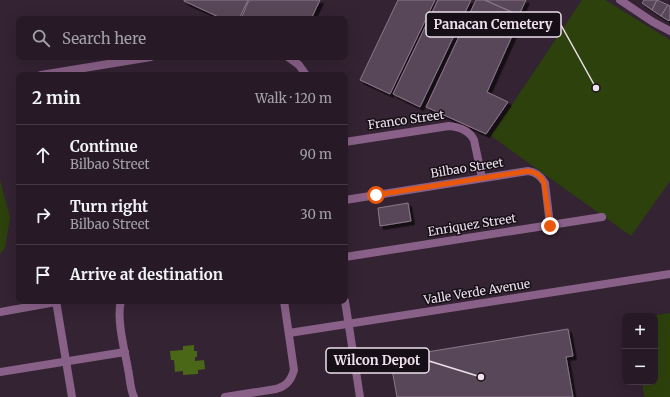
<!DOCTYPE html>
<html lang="en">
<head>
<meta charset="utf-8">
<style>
  body { margin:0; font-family:Merriweather,serif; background:#332732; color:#f1f3f6 }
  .controls { position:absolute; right:12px; bottom:12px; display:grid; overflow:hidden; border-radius:8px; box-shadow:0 4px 16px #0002 }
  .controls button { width:36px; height:36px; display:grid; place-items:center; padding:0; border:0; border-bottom:1px solid #433843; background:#271a26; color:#f1f3f6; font:20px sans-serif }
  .stop { position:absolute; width:12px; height:12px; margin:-9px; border:3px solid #ea580c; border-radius:50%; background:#fff }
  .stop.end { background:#ea580c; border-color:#fff; box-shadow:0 1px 4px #0008 }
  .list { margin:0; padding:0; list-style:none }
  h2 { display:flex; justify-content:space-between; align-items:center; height:52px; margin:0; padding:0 16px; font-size:17px }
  h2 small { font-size:13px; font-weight:400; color:#a4a1a7 }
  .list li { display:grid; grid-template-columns:26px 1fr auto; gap:12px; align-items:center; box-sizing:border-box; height:60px; padding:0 16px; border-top:1px solid #433843 }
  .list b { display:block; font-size:15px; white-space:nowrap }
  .list p { margin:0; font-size:13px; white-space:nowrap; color:#a4a1a7 }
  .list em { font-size:13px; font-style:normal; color:#a4a1a7 }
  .icon { flex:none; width:22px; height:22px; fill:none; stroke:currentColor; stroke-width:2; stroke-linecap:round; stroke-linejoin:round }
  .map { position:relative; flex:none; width:670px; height:397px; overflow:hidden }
  .search { position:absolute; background:#271a26; box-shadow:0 4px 16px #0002; left:16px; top:16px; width:332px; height:44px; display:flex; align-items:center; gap:10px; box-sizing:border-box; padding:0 14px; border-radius:8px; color:#a4a1a7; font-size:15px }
  .panel { position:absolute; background:#271a26; box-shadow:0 4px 16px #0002; left:16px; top:72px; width:332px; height:232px; border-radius:8px }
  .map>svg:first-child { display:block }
  .green { fill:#2d410c }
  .water { fill:#496716 }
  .building { fill:#594659; stroke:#8c778b; filter:url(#shadow) }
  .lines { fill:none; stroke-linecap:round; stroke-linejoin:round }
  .street { stroke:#896188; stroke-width:8 }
  .route { stroke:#ea580c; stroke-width:5 }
  .labels { text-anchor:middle; stroke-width:3; stroke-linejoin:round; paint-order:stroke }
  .street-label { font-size:12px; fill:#ede1ec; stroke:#170f17 }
  .leader { fill:none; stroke:#ede1ec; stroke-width:1.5 }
  .callout-dot { fill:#ede1ec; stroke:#170f17; stroke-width:1.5 }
  .callout { fill:#170f17; stroke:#ede1ec; stroke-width:1.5 }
  .callout-label { font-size:13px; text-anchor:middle; font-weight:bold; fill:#ede1ec }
</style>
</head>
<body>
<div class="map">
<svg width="670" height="397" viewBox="0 0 670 397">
  <defs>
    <filter id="shadow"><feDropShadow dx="3.5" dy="3.5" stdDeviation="0" flood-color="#0009"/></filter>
  </defs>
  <rect width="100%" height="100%" fill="#342333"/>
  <g class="green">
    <path d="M 582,0 L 605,0 L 670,40 L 670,181 L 631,236 L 491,136 Z"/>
    <path d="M 0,180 L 10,217 L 5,248 L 0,254 Z"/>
    <path d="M 670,313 L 670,397 L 646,397 L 644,396 L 642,382 L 655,382 L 655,316 L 650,316 Z"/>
  </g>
  <path class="water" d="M 194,345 L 194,351 L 197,351 L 197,357 L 195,357 L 195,361 L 204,360 L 205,369 L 198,370 L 198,374 L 183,375 L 183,371 L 175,372 L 174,360 L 171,360 L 170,351 L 183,350 L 183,346 Z"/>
  <g class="building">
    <path d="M 184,0 L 248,0 L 239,19 L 223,19 L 184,1 Z"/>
    <path d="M 249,0 L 320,0 L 311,19 L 241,19 Z"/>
    <path d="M 398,0 L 435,0 L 390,94 L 360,80 Z"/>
    <path d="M 438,0 L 471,0 L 420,107 L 393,94 Z"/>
    <path d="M 476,0 L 484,0 L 521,16 L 487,92 L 508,102 L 486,134 L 426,107 Z"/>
    <path d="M 485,0 L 526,0 L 519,15 Z"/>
    <path d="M 644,0 L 657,0 L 652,10 L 642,3 Z"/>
    <path d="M 657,0 L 668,5 L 661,16 L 652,10 Z"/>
    <path d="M 668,5 L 670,6 L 670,18 L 669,21 L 661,16 Z"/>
    <path d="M 408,203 L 411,221 L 380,226 L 378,208 Z"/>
    <path d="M 568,329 L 573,356 L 566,357 L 573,397 L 397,397 L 390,358 Z"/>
  </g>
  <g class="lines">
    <g class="street">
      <path d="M 620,0 L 653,22 L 670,31"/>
      <path d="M 288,57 L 299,65 L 306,75"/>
      <path d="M 41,75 L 151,57"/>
      <path d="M 345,142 L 449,126 C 460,127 469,130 474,140 L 482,178"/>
      <path d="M 345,200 L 528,171 C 536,172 541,176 545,183 L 550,225"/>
      <path d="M 345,257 L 602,217"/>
      <path d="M 56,301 L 72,397"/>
      <path d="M 121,301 C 116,318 125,352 128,369 C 130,378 130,389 134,397"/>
      <path d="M 345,301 L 360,397"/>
      <path d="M 0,312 L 56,302"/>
      <path d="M 289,333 L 670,274"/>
      <path d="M 0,372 L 125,352"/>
      <path d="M 225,397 L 276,389 C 287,386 291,380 294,370 L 284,301"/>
    </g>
  </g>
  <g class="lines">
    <path class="route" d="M 376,195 L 528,171 C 536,172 541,176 544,183 L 550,226"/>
  </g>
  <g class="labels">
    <g class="street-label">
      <text transform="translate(406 120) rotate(-8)" y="4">Franco Street</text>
      <text transform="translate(467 168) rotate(-9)" y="4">Bilbao Street</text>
      <text transform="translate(472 225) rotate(-9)" y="4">Enriquez Street</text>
      <text transform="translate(477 292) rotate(-9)" y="4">Valle Verde Avenue</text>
    </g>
  </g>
  <path class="leader" d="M596 88L561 25M481 377L429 361"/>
  <g class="callout-dot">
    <circle cx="596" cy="88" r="4"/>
    <circle cx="481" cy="377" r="4"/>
  </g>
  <g class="callout">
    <rect x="426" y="12" width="135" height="25" rx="4"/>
    <rect x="326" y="348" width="103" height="25" rx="4"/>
  </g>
  <g class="callout-label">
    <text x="493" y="29">Panacan Cemetery</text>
    <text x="377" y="365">Wilcon Depot</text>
  </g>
</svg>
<div class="controls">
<button>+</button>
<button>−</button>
</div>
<div class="stop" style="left:376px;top:195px"></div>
<div class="stop end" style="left:550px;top:226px"></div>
<div class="search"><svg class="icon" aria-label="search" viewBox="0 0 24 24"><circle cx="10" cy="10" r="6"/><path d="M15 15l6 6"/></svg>Search here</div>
<section class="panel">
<h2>2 min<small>Walk · 120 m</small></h2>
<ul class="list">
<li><svg class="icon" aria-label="ahead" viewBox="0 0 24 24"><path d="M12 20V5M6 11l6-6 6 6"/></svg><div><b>Continue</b><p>Bilbao Street</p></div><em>90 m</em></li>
<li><svg class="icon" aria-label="right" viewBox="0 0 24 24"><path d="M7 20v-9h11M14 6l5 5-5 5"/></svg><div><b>Turn right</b><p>Bilbao Street</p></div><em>30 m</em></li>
<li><svg class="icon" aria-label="arrive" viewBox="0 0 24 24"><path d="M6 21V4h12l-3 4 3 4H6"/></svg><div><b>Arrive at destination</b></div></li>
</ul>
</section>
</div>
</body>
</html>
